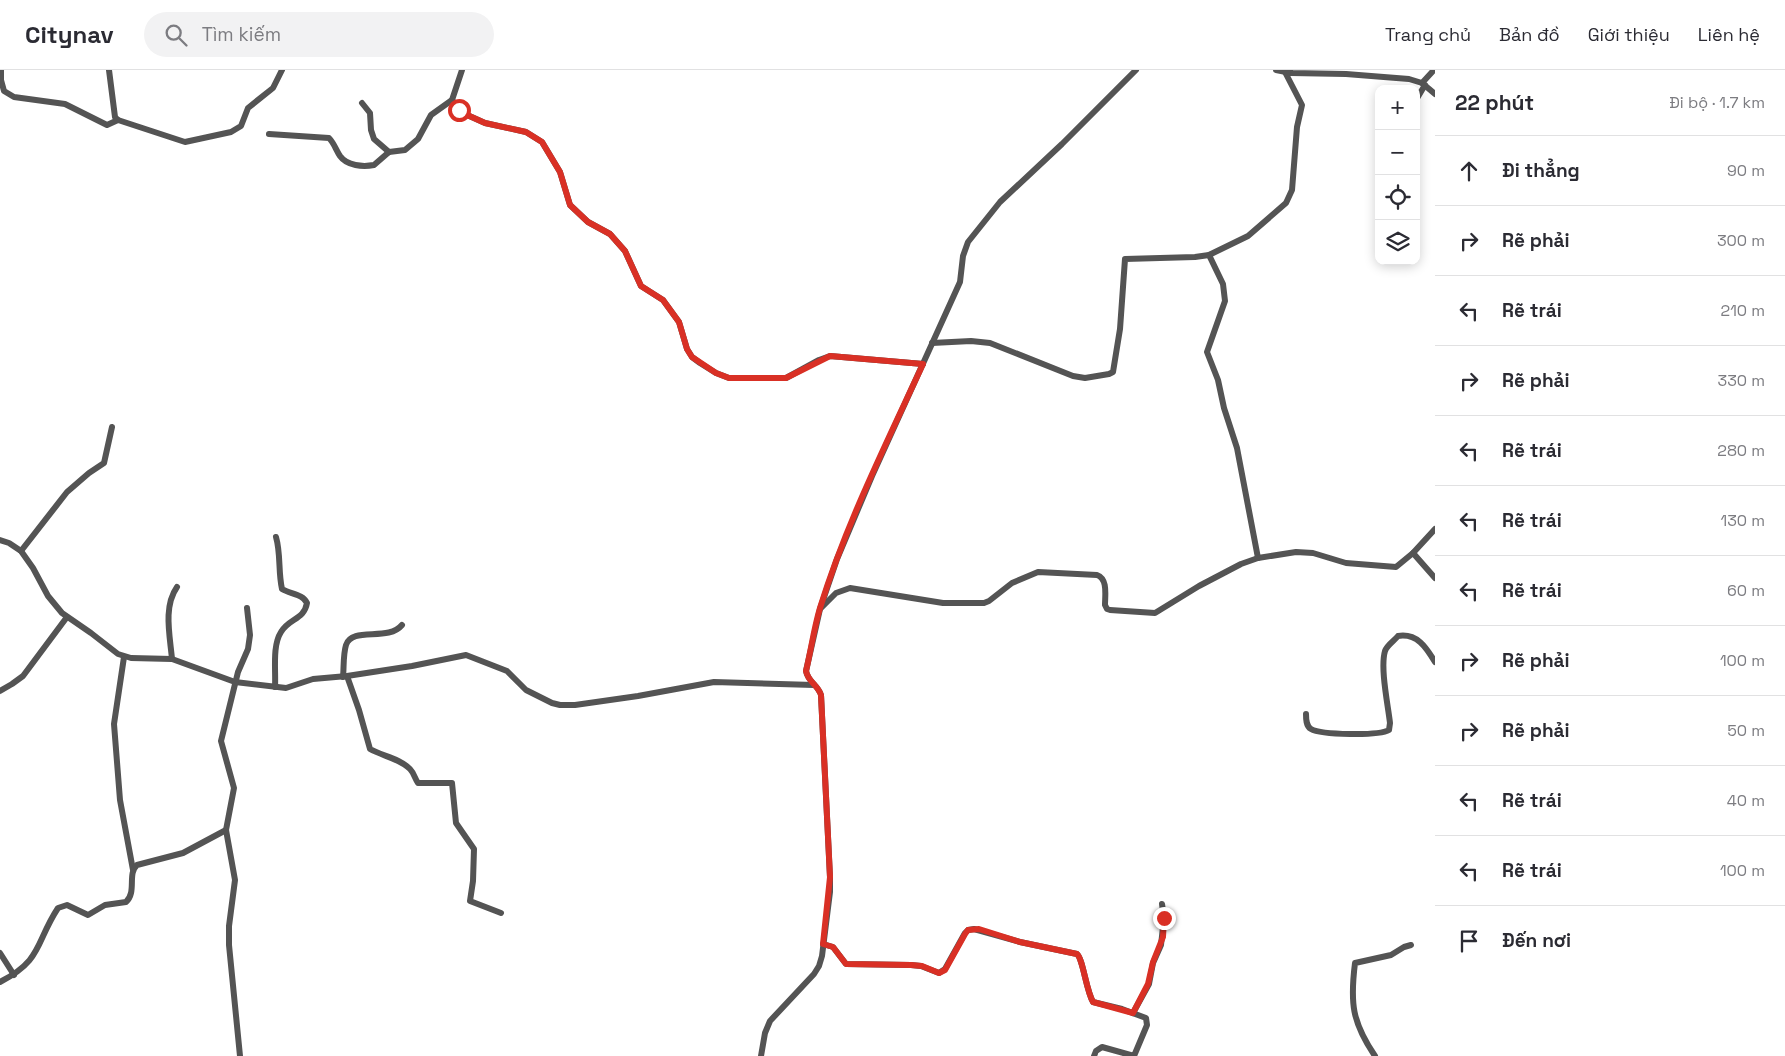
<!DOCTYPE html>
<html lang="vi">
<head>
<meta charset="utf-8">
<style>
  body { margin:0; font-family:"Space Grotesk",sans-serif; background:#f2f2f3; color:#2b2b33 }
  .controls { position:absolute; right:15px; top:15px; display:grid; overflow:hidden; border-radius:10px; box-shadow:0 2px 12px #0003 }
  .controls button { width:45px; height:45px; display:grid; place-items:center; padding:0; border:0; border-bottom:1px solid #e1e1e2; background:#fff; color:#2b2b33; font:25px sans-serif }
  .stop { position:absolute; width:15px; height:15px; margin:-11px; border:4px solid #d93025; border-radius:50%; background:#fff }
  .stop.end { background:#d93025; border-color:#fff; box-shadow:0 1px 5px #0008 }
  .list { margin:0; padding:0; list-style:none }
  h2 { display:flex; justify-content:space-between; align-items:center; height:65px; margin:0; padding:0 20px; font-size:21px }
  h2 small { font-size:16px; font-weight:400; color:#7c7c81 }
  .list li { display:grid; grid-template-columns:32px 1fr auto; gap:15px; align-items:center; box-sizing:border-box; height:70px; padding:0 20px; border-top:1px solid #e1e1e2 }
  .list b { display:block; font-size:19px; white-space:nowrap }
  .list em { font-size:16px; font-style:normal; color:#7c7c81 }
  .icon { flex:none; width:28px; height:28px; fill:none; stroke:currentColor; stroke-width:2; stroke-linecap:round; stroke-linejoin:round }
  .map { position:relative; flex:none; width:1435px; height:986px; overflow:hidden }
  header { display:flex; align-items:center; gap:30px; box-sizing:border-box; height:70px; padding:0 25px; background:#fff; border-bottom:1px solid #e1e1e2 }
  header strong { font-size:24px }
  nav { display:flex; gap:28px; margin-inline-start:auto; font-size:18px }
  .search { width:350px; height:45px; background:#f2f2f3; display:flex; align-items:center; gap:12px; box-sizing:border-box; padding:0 18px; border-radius:28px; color:#7c7c81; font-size:19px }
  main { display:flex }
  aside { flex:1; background:#fff }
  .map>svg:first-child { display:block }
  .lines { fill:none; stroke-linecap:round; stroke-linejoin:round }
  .minor { stroke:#545454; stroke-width:6 }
  .route { stroke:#d93025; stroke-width:6 }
</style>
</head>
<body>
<header>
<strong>Citynav</strong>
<div class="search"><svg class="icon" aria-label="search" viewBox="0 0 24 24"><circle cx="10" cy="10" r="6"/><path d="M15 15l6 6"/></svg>Tìm kiếm</div>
<nav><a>Trang chủ</a><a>Bản đồ</a><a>Giới thiệu</a><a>Liên hệ</a></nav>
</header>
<main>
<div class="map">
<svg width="1435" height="986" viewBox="0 0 1435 986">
  <rect width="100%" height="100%" fill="#fff"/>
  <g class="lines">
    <g class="minor">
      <path d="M 1,0 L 1,10 L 4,21 L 14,27 L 65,34 L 107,55 L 118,50"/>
      <path d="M 109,0 L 115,47 L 118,50 L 185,72 L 231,62 L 241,56 L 248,38 L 273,18 L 282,0"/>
      <path d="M 1276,0 L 1291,3 L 1346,4 L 1409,9 L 1422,13 L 1435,24"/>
      <path d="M 1422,13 L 1434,0"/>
      <path d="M 452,30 L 459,40 L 465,44 L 485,53 L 526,62 L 542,72 L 560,102 L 570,135 L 588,152 L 610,164 L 625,181 L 641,216 L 663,230 L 679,252 L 687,279 L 692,287 L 700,293 L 716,303 L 729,308 L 786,308 L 819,290 L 830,286 L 923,294"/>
      <path d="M 1416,30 L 1425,15"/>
      <path d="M 362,33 L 370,43 L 371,60 L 374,69 L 389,82"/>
      <path d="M 269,64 L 329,68 C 334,73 336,80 340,86 C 347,96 363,97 374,95 L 389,82 L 405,80 L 418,69 L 431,45 L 452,30 L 462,0"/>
      <path d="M 1209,185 L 1223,214 L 1225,231 L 1207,282 L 1218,310 L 1224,338 L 1237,378 L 1258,488"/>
      <path d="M 932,273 L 971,271 L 990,273 L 1073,306 L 1085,308 L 1109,304 L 1113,302 L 1120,259 L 1125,189 L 1195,187 L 1209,185 L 1248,166 L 1286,133 L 1292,120 L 1297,57 L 1302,35 L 1285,2 L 1290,0"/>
      <path d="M 0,470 L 9,473 L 21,481 L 33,498 L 48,526 L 62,543 L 91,563 L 118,584 L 131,588 L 172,589 L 235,612 L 286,618 L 313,609 L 347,606 L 412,596 L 466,585 L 507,601 L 526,620 L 552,633 L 560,635 L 575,635 L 638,626 L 714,612 L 814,615"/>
      <path d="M 21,481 L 67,422 L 89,403 L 104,393 L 112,357"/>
      <path d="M 1413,483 L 1435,508"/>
      <path d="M 821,538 L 836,523 L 850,518 L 943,533 L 984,533 L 989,531 L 1012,513 L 1038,502 L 1097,505 C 1108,509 1105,525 1105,535 L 1107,539 L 1110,540 L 1155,543 L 1199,516 L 1241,494 L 1258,488 L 1296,482 L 1313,483 L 1346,493 L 1396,497 L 1413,483 L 1435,459"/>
      <path d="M 124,587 L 114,654 L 120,730 L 133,800"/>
      <path d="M 172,589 C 170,566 163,537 177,517"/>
      <path d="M 347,606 L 359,640 L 370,679 C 382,686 399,688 410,699 C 414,703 415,709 418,713 L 452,713 L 456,753 L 474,779 L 473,811 L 470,831 L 501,843"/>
      <path d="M 343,607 C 344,597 343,585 346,575 C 352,556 388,572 402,555"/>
      <path d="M 275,617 C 276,601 272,576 281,562 C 289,548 304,550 307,533 C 303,524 290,524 282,519 C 278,502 281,484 276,467"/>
      <path d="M 0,621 L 12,614 L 23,606 L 67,547"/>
      <path d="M 1306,644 C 1306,649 1306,656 1311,659 C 1321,665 1379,666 1389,660 L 1390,653 C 1388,635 1380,598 1385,581 C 1387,575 1394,571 1398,566 C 1417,563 1426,577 1435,592"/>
      <path d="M 823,874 L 833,877 L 846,894 L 911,895 L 921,896 L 939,903 L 945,899 L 965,863 L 968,860 L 974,859 L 1020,872 L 1077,884 C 1083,889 1086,920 1093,932 L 1122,939 L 1146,948 L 1147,955 L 1134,986 L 1102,977 L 1096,981 L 1094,986"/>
      <path d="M 0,883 L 14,905"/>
      <path d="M 0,912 C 43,890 35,873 58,838 L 67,835 L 88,845 L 105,835 L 126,832 C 137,822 127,804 137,795 L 183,783 L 226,760"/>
      <path d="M 1133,943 L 1149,914 L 1153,893 L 1161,875 L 1164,848 L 1162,834"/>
      <path d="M 240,986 L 229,875 L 229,856 L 235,810 L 226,760 L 234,718 L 221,671 L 238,602 L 248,579 L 250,565 L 247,538"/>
      <path d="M 761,986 L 765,963 L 770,951 L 814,904 L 819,896 L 822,886 L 830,822 L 830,807 L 821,625 C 818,615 808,612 806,601 L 820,539 L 837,489 L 872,406 L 960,212 L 963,186 L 968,172 L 1000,132 L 1062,74 L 1136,0"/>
      <path d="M 1375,986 C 1352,952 1350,933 1355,893 L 1391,885 L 1404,877 L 1411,875"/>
    </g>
  </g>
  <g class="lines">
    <path class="route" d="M 459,40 L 465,44 L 485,53 L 526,62 L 542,72 L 560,102 L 570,135 L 588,152 L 610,164 L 625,181 L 641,216 L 663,230 L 679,252 L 687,279 L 692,287 L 716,303 L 729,308 L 786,308 L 830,286 L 923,294 C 886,374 846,454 820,538 C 814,558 811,580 806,601 C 808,612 818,615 821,625 L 830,807 L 823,874 L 833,877 L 846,894 L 911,895 L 922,896 L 939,903 L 945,900 L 965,864 L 968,860 L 979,859 L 1020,872 L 1077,884 C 1083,889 1086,920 1093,932 L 1133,943 L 1148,914 L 1153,892 L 1163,867 L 1164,848"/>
  </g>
</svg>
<div class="controls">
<button>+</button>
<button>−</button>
<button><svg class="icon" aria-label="locate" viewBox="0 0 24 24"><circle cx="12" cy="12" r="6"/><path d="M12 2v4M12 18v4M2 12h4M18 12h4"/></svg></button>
<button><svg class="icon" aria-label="layers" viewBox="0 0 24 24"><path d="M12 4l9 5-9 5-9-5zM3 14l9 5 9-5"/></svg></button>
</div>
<div class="stop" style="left:459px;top:40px"></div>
<div class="stop end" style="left:1164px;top:848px"></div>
</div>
<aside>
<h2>22 phút<small>Đi bộ · 1.7 km</small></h2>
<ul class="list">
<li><svg class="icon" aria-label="ahead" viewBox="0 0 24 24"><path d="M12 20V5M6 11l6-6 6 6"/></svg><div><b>Đi thẳng</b></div><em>90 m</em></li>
<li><svg class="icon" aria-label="right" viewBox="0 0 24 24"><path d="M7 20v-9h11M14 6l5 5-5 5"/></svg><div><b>Rẽ phải</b></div><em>300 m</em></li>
<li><svg class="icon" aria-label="left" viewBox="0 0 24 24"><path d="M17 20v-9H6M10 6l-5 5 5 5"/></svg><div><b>Rẽ trái</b></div><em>210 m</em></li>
<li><svg class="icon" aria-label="right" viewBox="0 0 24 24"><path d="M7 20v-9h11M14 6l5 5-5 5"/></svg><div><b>Rẽ phải</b></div><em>330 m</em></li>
<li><svg class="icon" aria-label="left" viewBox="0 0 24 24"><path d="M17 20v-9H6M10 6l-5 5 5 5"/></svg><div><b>Rẽ trái</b></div><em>280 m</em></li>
<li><svg class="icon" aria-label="left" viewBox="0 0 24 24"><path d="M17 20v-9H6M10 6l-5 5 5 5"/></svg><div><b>Rẽ trái</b></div><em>130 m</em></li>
<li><svg class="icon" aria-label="left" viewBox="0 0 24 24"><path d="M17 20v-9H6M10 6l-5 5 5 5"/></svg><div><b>Rẽ trái</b></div><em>60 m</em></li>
<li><svg class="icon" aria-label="right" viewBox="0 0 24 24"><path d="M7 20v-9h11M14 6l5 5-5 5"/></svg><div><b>Rẽ phải</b></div><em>100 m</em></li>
<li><svg class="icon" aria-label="right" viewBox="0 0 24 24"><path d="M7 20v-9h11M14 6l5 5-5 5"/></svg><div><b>Rẽ phải</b></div><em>50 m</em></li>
<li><svg class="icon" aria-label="left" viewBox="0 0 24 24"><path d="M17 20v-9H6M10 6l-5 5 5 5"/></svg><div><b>Rẽ trái</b></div><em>40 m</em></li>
<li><svg class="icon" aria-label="left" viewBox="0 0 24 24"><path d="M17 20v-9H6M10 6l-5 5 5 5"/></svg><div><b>Rẽ trái</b></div><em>100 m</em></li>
<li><svg class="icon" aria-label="arrive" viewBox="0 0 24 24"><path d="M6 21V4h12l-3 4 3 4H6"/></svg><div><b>Đến nơi</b></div></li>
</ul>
</aside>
</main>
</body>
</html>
